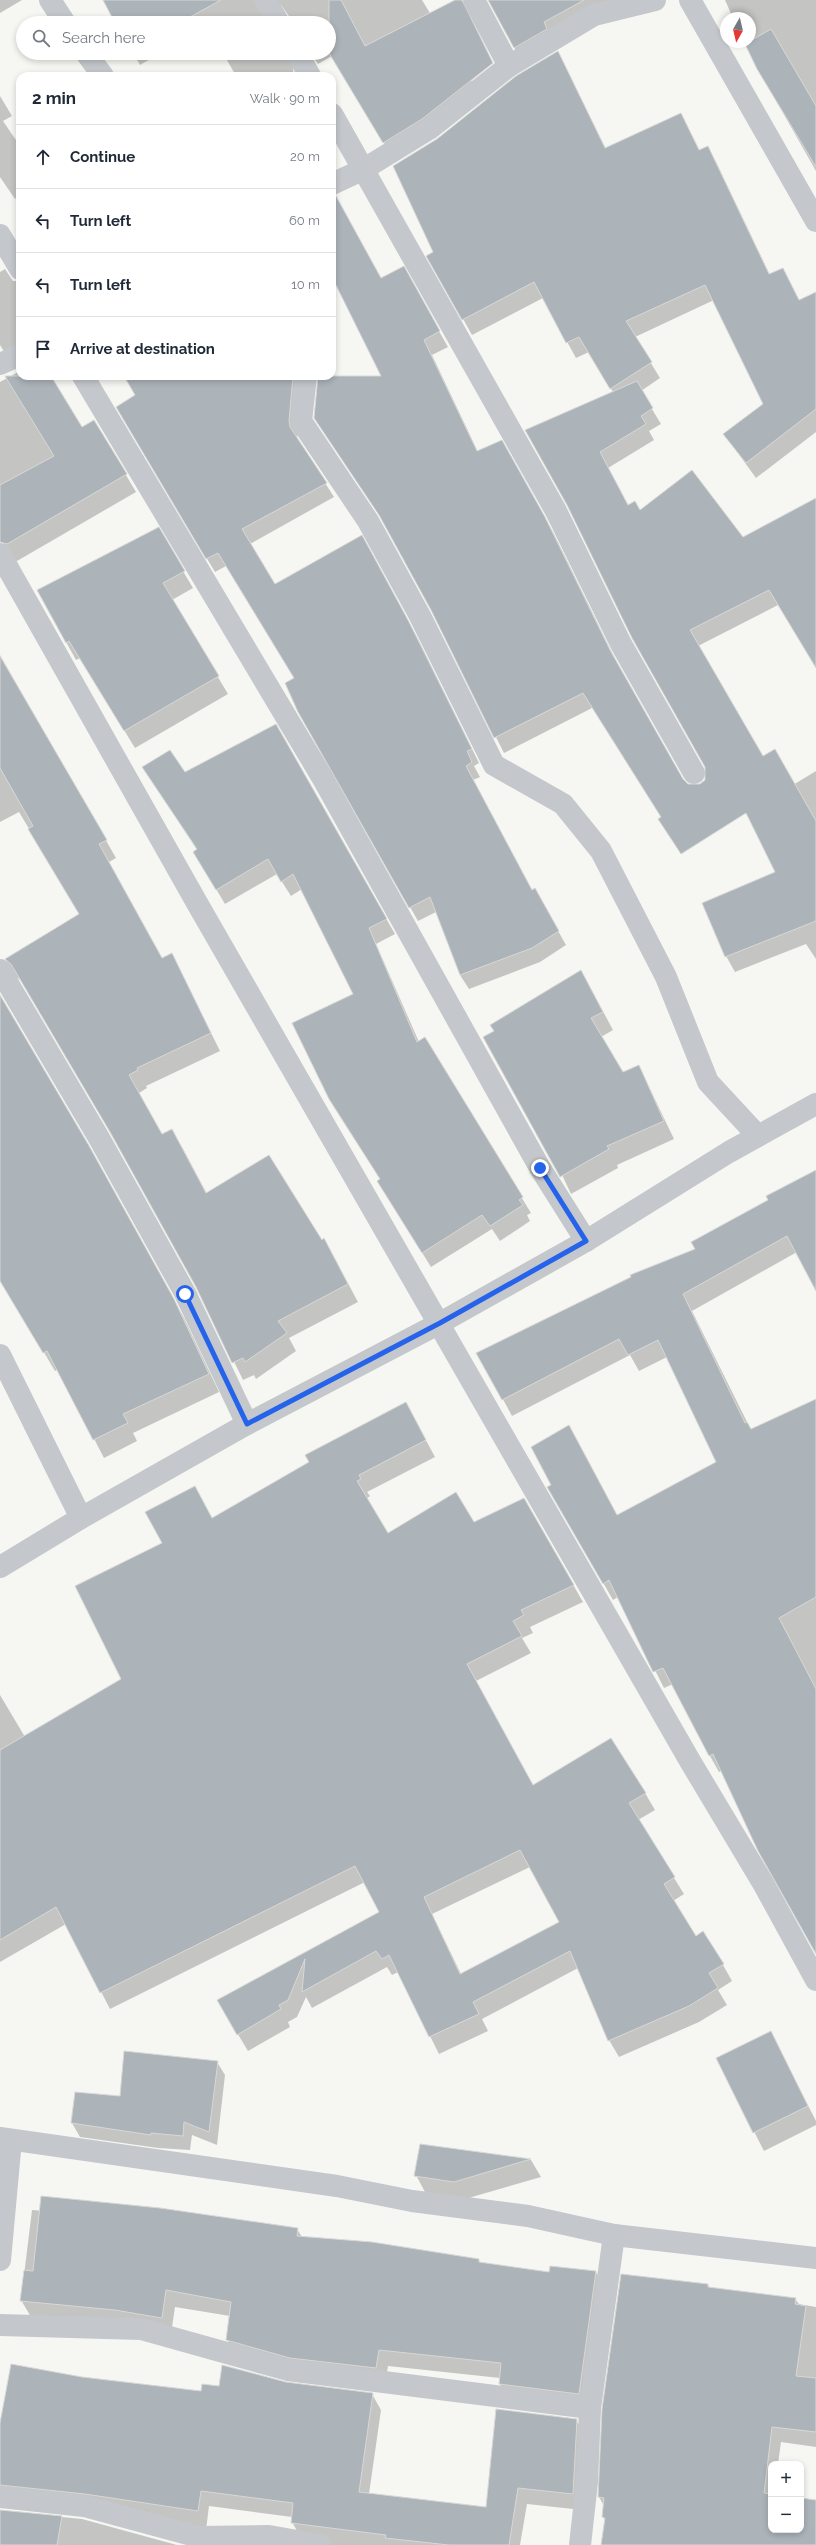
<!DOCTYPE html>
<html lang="en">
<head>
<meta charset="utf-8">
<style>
  body { margin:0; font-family:Raleway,sans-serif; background:#f2f2f3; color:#1f2937 }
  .controls { position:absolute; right:12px; bottom:12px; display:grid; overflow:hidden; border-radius:8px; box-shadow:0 2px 6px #0003 }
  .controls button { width:36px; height:36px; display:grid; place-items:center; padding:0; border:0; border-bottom:1px solid #e0e1e3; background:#fff; color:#1f2937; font:20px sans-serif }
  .compass { position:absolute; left:720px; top:12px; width:36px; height:36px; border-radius:50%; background:#fff; box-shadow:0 2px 6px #0003; rotate:188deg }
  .stop { position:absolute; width:12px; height:12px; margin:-9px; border:3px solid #2563eb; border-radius:50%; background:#fff }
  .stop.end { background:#2563eb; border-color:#fff; box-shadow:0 1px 4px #0008 }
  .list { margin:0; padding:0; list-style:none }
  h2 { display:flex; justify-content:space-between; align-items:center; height:52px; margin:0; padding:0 16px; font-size:17px }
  h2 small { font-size:13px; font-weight:400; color:#747a83 }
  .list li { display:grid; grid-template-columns:26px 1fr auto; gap:12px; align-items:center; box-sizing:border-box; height:64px; padding:0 16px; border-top:1px solid #e0e1e3 }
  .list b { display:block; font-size:15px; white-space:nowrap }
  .list em { font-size:13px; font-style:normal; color:#747a83 }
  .icon { flex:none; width:22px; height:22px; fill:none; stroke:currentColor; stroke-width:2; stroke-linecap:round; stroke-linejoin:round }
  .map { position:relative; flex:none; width:816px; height:2545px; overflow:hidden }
  .search { position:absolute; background:#fff; box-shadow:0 2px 6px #0003; left:16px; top:16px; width:320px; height:44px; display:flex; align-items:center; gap:10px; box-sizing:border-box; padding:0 14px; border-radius:22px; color:#747a83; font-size:15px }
  .panel { position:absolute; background:#fff; box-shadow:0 2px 6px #0003; left:16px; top:72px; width:320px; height:308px; border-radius:12px }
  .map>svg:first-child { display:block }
  .shadow { fill:#0003; fill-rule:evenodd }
  .building { fill:#acb3b9; stroke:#d8d8d6; fill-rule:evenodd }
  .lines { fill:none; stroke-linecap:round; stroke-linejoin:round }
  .minor { stroke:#c4c7cb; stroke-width:22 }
  .route { stroke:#2563eb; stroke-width:5 }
</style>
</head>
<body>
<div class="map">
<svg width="816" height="2545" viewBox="0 0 816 2545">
  <rect width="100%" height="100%" fill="#f6f7f3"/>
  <g class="shadow">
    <path d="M 0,0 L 22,0 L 0,13 Z"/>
    <path d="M 104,0 L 422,0 L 480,95 L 393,158 L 332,56 L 318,64 L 313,57 L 300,57 L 293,69 L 294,76 L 236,76 L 223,53 L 329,53 L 329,23 L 291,23 L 291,19 L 281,5 L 274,3 L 263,10 L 264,23 L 117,23 Z"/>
    <path d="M 488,0 L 614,0 L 523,63 Z"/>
    <path d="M 725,0 L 816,0 L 816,171 L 758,69 L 745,42 L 750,42 L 750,18 L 733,18 Z"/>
    <path d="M 133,53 L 161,53 L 140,65 Z"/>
    <path d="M 558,53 L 606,149 L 681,114 L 700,151 L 707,147 L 716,162 L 770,275 L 800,301 L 816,302 L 816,432 L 756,478 L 724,434 L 764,404 L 714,300 L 635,337 L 660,378 L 641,391 L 661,424 L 649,431 L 654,440 L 608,468 L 628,506 L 640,512 L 743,538 L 816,499 L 816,664 L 778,605 L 698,646 L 767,765 L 676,840 L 592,708 L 504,753 L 432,610 L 387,527 L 315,418 L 392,396 L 332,277 L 332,196 L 336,196 L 381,279 L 403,268 L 448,347 L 432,355 L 478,452 L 501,442 L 554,534 L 619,667 L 683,780 L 688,785 L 700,785 L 706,779 L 706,767 L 568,505 L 613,392 L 589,352 L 576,358 L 543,298 L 472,335 L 428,256 L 435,253 L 436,140 Z"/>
    <path d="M 0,96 L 12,116 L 3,121 L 20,146 L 20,195 L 15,199 L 0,177 Z"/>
    <path d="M 5,269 L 13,281 L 20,281 L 20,351 L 8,358 L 0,345 L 0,272 Z"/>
    <path d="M 20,371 L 20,376 L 50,376 L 82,428 L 94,421 L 136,492 L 17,561 L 12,559 L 0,538 L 0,382 Z"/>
    <path d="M 125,376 L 301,376 L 297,439 L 334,497 L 250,544 L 275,585 L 369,551 L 417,637 L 479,763 L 474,766 L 480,777 L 473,780 L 532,891 L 535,890 L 566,945 L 540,962 L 469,989 L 460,975 L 436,912 L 418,921 L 299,712 L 295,679 L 226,566 L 215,572 L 125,421 L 136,396 Z"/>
    <path d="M 158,529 L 193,588 L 172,600 L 228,694 L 135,748 L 80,658 L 76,660 L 38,591 Z"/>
    <path d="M 0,655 L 116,858 L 109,862 L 162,960 L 172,954 L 220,1051 L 146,1086 L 147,1088 L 139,1093 L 162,1135 L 182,1147 L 207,1194 L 322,1241 L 334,1257 L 358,1302 L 289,1338 L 296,1351 L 256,1379 L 254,1375 L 243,1380 L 197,1286 L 114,1138 L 22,981 L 16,977 L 6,959 L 80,914 L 19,812 L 0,822 Z"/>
    <path d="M 275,725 L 395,934 L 376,944 L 419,1042 L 424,1039 L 531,1213 L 527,1215 L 530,1221 L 500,1241 L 492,1229 L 431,1267 L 378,1182 L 381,1180 L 354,995 L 302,889 L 291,896 L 277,874 L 225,904 L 203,867 L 197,850 L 144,768 L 184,773 Z"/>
    <path d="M 816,771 L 816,959 L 806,944 L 735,972 L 726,956 L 777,872 L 747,813 Z"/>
    <path d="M 591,989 L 613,1030 L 601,1037 L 622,1073 L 639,1066 L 674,1139 L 617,1165 L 618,1168 L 571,1194 L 495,1031 Z"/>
    <path d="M 0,997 L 98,1163 L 184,1318 L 219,1392 L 133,1433 L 137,1441 L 104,1458 L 58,1369 L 55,1371 L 0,1278 Z"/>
    <path d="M 816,1172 L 816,1266 L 797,1252 L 692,1311 L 751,1430 L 816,1400 L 816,1952 L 722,1771 L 719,1772 L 710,1756 L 673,1684 L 664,1688 L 618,1597 L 613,1600 L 549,1488 L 553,1486 L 569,1426 L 617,1516 L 717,1462 L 667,1357 L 639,1371 L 630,1355 L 512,1416 L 478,1353 L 696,1249 Z"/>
    <path d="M 415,1420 L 435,1457 L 367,1492 L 370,1496 L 366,1499 L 387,1535 L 473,1523 L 524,1499 L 583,1602 L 530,1627 L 533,1633 L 522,1638 L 531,1653 L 476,1681 L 533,1787 L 645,1793 L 655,1810 L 638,1820 L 684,1894 L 673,1901 L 695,1937 L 723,1965 L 732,1981 L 718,1990 L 727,2005 L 699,2022 L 619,2057 L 609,2040 L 578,1968 L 482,2019 L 488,2031 L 439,2054 L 398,1972 L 392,1975 L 387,1967 L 312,2008 L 306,1997 L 297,2017 L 288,2022 L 290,2027 L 248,2051 L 218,2001 L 381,1912 L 365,1882 L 110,2009 L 66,1924 L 0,1962 L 0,1695 L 25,1737 L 122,1679 L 212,1519 ZM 530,1867 L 560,1922 L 461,1974 L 432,1914 Z"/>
    <path d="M 771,2033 L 816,2121 L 816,2125 L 764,2151 L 717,2059 Z"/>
    <path d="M 217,2062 L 225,2075 L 217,2145 L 192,2135 L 190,2150 L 158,2148 L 80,2137 L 72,2123 L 121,2097 Z"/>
    <path d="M 420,2145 L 531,2160 L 541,2177 L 465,2199 L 426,2194 L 416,2175 Z"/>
    <path d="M 32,2210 L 297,2229 L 302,2237 L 478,2259 L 481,2264 L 550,2273 L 596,2272 L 605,2289 L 588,2410 L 509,2400 L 500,2384 L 500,2378 L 388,2366 L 385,2385 L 236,2356 L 227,2339 L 230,2316 L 175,2307 L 171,2334 L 31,2317 L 21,2300 Z"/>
    <path d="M 708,2285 L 710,2288 L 795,2299 L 799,2304 L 816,2307 L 816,2447 L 781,2442 L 778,2464 L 771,2464 L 771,2530 L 801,2530 L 801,2499 L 816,2501 L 816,2545 L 602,2545 L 606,2522 L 603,2517 L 604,2506 L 599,2497 Z"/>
    <path d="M 82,2378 L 202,2392 L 220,2387 L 286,2383 L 372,2394 L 381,2410 L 369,2494 L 487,2508 L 576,2420 L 586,2436 L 582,2510 L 527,2504 L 520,2545 L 314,2545 L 301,2538 L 292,2522 L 292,2517 L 209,2506 L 205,2538 L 95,2509 L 0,2504 L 0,2437 Z"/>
    <path d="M 0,2511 L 82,2519 L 177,2545 L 0,2545 Z"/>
  </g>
  <g class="building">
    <path d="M 103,0 L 221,0 L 179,23 L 115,23 Z"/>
    <path d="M 329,0 L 341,0 L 365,46 L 455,0 L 462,0 L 493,63 L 422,119 L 383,143 L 329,53 Z"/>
    <path d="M 488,0 L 584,0 L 544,22 L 547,29 L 514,48 Z"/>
    <path d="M 771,29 L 816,106 L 816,167 L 757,69 L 745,44 Z"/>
    <path d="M 558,51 L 605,148 L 681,113 L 699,150 L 708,146 L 769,274 L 783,268 L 799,300 L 816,292 L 816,409 L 746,463 L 723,434 L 763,404 L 705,285 L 626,321 L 652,362 L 610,389 L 579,337 L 566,343 L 534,282 L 462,320 L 426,256 L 433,252 L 393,166 L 437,139 L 516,76 Z"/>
    <path d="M 332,196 L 336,196 L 381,278 L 404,266 L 440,331 L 424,340 L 477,451 L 502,440 L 545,517 L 610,650 L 683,779 L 688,784 L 700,784 L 705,780 L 705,767 L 632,638 L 567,505 L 525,430 L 637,381 L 653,408 L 641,416 L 646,424 L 600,452 L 628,505 L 635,501 L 640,510 L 692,470 L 743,537 L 816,498 L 816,668 L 769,590 L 690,630 L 763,756 L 775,749 L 816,821 L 816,921 L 725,957 L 702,903 L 775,872 L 746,813 L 681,854 L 658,819 L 661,817 L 583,693 L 494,738 L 431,610 L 379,515 L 314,418 L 318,376 L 381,376 L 332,277 Z"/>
    <path d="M 5,376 L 51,376 L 82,427 L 94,420 L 127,474 L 7,544 L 0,542 L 0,485 L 54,456 Z"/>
    <path d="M 124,376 L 293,376 L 289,420 L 290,427 L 327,483 L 242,529 L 275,584 L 362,535 L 409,622 L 472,749 L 467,751 L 472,762 L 466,766 L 532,890 L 535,888 L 559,931 L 532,948 L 460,975 L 430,897 L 409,908 L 298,712 L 285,683 L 294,678 L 218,553 L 206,559 L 116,407 L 135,395 Z"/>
    <path d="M 159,527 L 185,571 L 163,583 L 219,676 L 124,731 L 69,641 L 66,643 L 37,590 Z"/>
    <path d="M 0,656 L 107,840 L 99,844 L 162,958 L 172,953 L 211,1033 L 137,1068 L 138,1070 L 129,1075 L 162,1134 L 172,1129 L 206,1193 L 269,1155 L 322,1240 L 324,1238 L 348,1284 L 278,1321 L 287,1333 L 245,1362 L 243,1358 L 232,1363 L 196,1287 L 110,1132 L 11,964 L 5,959 L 79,914 L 28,829 L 33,826 L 0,768 Z"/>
    <path d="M 276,724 L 387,919 L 369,928 L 417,1042 L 425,1037 L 523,1197 L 519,1200 L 523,1205 L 490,1226 L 482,1215 L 422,1253 L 377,1181 L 380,1179 L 329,1099 L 292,1023 L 353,994 L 293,874 L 281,882 L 268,859 L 216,890 L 193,852 L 197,849 L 142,767 L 170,750 L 185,772 Z"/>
    <path d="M 581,970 L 603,1012 L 591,1018 L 623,1072 L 639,1065 L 664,1121 L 607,1146 L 609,1149 L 560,1177 L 483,1037 L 494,1031 L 490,1025 Z"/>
    <path d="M 0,995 L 88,1144 L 174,1299 L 209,1374 L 123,1414 L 128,1423 L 93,1440 L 47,1351 L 43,1353 L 0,1281 Z"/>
    <path d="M 816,1170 L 816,1291 L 787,1236 L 683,1294 L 745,1423 L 747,1422 L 751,1429 L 816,1399 L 816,1597 L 779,1618 L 816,1689 L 816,1954 L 758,1851 L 713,1754 L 709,1756 L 663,1668 L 653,1672 L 609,1580 L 603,1584 L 547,1487 L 551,1485 L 531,1447 L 569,1425 L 617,1515 L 716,1462 L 658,1340 L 628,1355 L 619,1339 L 502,1400 L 476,1353 L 631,1277 L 630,1275 L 695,1249 L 691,1242 L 768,1200 L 766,1196 Z"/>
    <path d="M 406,1402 L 426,1440 L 359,1475 L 361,1479 L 357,1481 L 388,1533 L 456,1492 L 474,1522 L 524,1498 L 574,1585 L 521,1610 L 524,1615 L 513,1621 L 522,1636 L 467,1664 L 533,1785 L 611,1738 L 646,1793 L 629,1803 L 675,1877 L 664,1884 L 696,1936 L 703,1931 L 724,1964 L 709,1973 L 718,1988 L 689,2006 L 608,2041 L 570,1951 L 473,2002 L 479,2014 L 429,2037 L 389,1955 L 382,1959 L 376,1951 L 302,1992 L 305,1959 L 288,2000 L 279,2005 L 281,2009 L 237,2035 L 217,2000 L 379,1912 L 355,1866 L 100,1993 L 56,1907 L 0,1940 L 0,1750 L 121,1679 L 75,1586 L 162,1543 L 145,1512 L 195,1486 L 212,1518 L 309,1462 L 305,1455 ZM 520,1850 L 559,1922 L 460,1974 L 424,1897 Z"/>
    <path d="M 771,2031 L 808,2106 L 753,2133 L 716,2058 Z"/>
    <path d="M 124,2051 L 218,2061 L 209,2132 L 184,2122 L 183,2136 L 151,2133 L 151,2135 L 71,2123 L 75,2092 L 120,2096 Z"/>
    <path d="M 420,2144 L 531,2159 L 454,2182 L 414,2176 Z"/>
    <path d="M 41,2196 L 160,2208 L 298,2228 L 297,2236 L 372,2242 L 479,2259 L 479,2262 L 549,2272 L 550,2266 L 596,2271 L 579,2394 L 499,2384 L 501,2363 L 379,2350 L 376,2368 L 290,2358 L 226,2340 L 231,2302 L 166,2290 L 162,2318 L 115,2310 L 20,2301 L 24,2270 L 33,2271 Z"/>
    <path d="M 621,2274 L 708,2284 L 708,2287 L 796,2298 L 795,2304 L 806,2306 L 796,2376 L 816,2378 L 816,2432 L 772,2427 L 764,2493 L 771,2494 L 771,2530 L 801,2530 L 801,2498 L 816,2500 L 816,2545 L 601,2545 L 605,2518 L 602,2517 L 604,2498 L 598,2497 L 602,2409 Z"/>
    <path d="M 11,2364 L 82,2377 L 201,2391 L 202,2384 L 219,2386 L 222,2365 L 286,2382 L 373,2393 L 359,2492 L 486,2507 L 496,2409 L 577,2419 L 573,2494 L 518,2488 L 509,2545 L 449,2545 L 385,2538 L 386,2535 L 291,2523 L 293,2503 L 201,2491 L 198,2511 L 85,2494 L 0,2485 L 0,2423 Z"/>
    <path d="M 0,2510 L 62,2516 L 57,2545 L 0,2545 Z"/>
  </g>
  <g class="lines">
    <g class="minor">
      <path d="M 50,0 L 65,23"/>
      <path d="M 265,0 L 279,23"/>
      <path d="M 474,0 L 509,66"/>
      <path d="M 690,0 L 816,221"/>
      <path d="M 86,53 L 103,76"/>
      <path d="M 297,53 L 310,76"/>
      <path d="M 332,114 L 556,511 L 621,644 L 694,773"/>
      <path d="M 332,184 L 364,169 L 429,129 L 509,66 L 594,15 L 655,0"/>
      <path d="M 0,235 L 20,269"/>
      <path d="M 0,364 L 20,355"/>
      <path d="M 83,376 L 322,777 L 540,1168 L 586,1241"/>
      <path d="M 306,376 L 301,421 L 368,521 L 420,616 L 494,765 L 563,804 L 601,851 L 666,977 L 708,1082 L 758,1136"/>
      <path d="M 0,554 L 197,903 L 690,1761 L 763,1883 L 816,1980"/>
      <path d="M 0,970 L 99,1138 L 185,1293 L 247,1424"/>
      <path d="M 0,1355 L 81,1518"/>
      <path d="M 0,1567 L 81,1518 L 247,1424 L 440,1323 L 586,1241 L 729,1152 L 816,1104"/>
      <path d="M 0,2138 L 337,2186 L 412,2201 L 528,2216 L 614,2235 L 816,2258"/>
      <path d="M 0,2260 L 11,2140"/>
      <path d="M 0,2325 L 141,2329 L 288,2370 L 590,2408"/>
      <path d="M 0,2497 L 84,2506 L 199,2537 L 269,2536 L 320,2545"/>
      <path d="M 580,2545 L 587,2482 L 590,2408 L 614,2235"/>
    </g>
  </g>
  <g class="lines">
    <path class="route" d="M 185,1294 L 247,1424 L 440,1323 L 586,1241 L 540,1168"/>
  </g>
</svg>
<div class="controls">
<button>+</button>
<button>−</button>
</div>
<svg class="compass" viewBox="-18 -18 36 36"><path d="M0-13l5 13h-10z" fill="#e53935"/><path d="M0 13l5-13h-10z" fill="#747a83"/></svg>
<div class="stop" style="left:185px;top:1294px"></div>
<div class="stop end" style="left:540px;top:1168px"></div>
<div class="search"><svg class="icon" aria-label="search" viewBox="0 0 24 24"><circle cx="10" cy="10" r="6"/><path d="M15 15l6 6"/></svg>Search here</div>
<section class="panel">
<h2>2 min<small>Walk · 90 m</small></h2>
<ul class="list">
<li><svg class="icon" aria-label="ahead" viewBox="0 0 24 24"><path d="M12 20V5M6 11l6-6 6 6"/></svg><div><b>Continue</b></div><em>20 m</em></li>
<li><svg class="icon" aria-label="left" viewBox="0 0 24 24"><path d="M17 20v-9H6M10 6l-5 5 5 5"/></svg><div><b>Turn left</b></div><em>60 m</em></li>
<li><svg class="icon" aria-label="left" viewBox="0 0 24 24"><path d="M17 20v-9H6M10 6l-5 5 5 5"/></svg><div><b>Turn left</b></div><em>10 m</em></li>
<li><svg class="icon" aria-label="arrive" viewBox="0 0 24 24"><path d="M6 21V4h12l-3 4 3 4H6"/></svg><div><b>Arrive at destination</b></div></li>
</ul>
</section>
</div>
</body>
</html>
